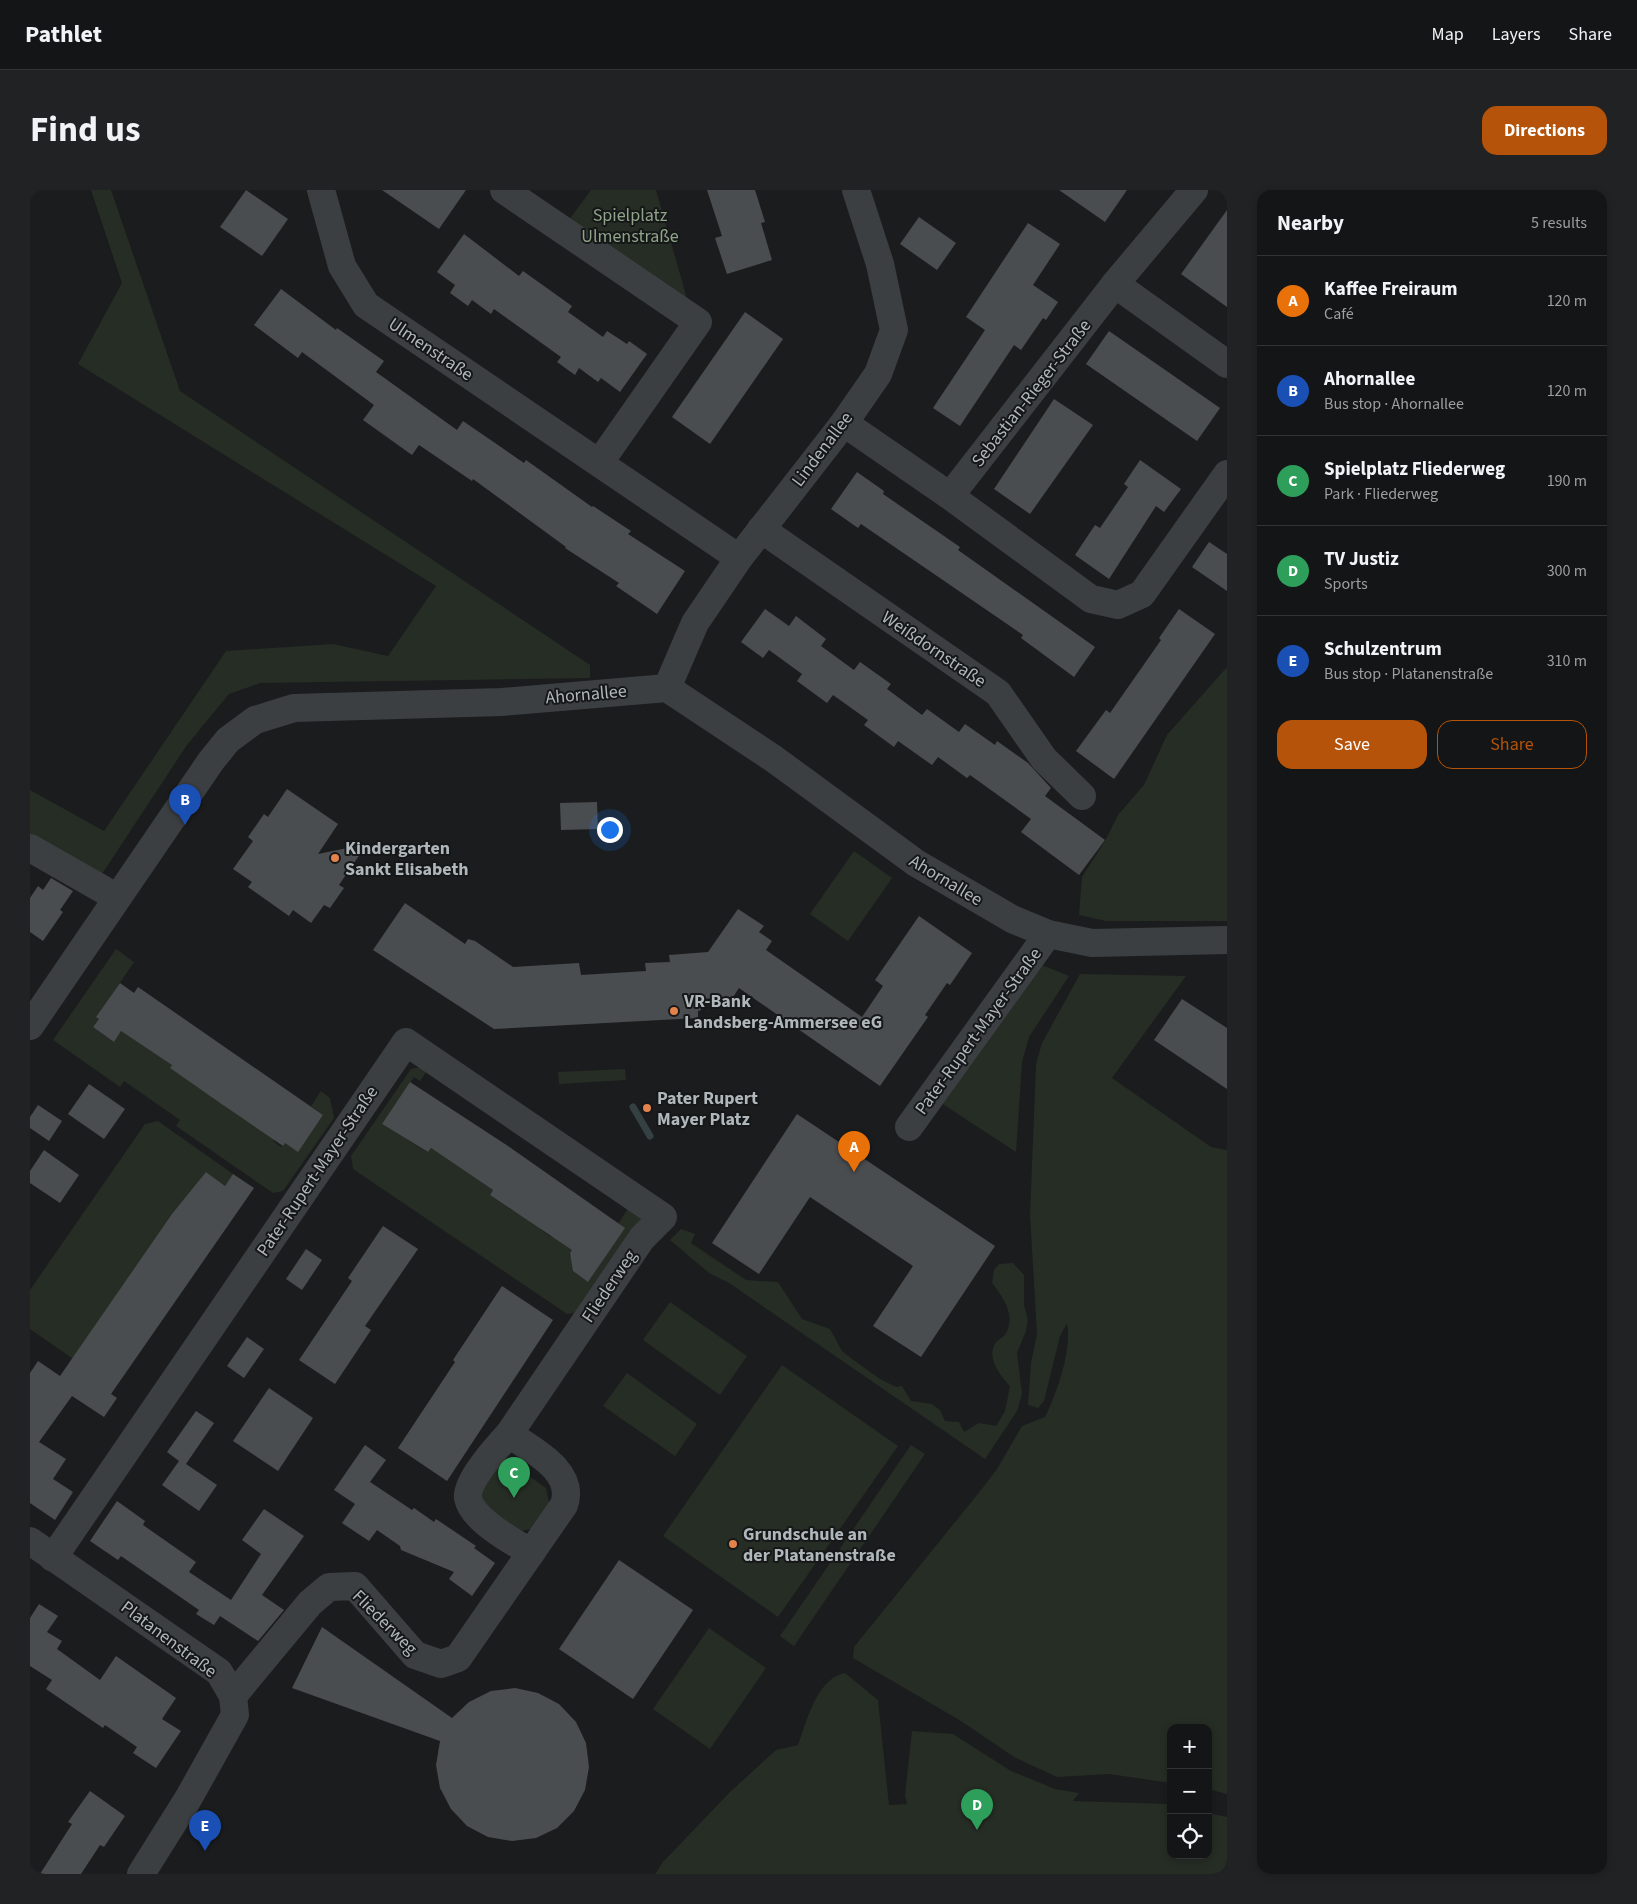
<!DOCTYPE html>
<html lang="en">
<head>
<meta charset="utf-8">
<style>
  body { margin:0; font-family:"Source Sans 3",sans-serif; background:#212223; color:#f1f3f6 }
  .controls { position:absolute; right:15px; bottom:15px; display:grid; overflow:hidden; border-radius:10px; box-shadow:0 2px 8px #0003 }
  .controls button { width:45px; height:45px; display:grid; place-items:center; padding:0; border:0; border-bottom:1px solid #333435; background:#141516; color:#f1f3f6; font:25px sans-serif }
  .you { position:absolute; left:579px; top:639px; width:18px; height:18px; margin:-12px; border:4px solid #fff; border-radius:50%; background:#1a73e8; box-shadow:0 0 0 8px #1a73e833 }
  .badge { display:grid; place-items:center; width:32px; height:32px; border-radius:50%; background:#b45309; color:#fff; font-size:16px; font-weight:700 }
  .pin { position:absolute; translate:-50% -41px; filter:drop-shadow(0 1px 2px #0008) }
  .pin::after { content:''; position:absolute; top:26px; width:18px; height:15px; background:inherit; clip-path:polygon(0 0,100% 0,50% 100%) }
  .list { margin:0; padding:0; list-style:none }
  h2 { display:flex; justify-content:space-between; align-items:center; height:65px; margin:0; padding:0 20px; font-size:21px }
  h2 small { font-size:16px; font-weight:400; color:#9d9fa1 }
  .list li { display:grid; grid-template-columns:32px 1fr auto; gap:15px; align-items:center; box-sizing:border-box; height:90px; padding:0 20px; border-top:1px solid #333435 }
  .list b { display:block; font-size:19px; white-space:nowrap }
  .list p { margin:0; font-size:16px; white-space:nowrap; color:#9d9fa1 }
  .list em { font-size:16px; font-style:normal; color:#9d9fa1 }
  .actions { display:flex; gap:10px; padding:15px 20px }
  .actions a { flex:1; padding:11px 0; border:1px solid #b45309; border-radius:15px; text-align:center; font-size:18px; color:#b45309 }
  .actions .main { background:#b45309; color:#fff }
  .icon { flex:none; width:28px; height:28px; fill:none; stroke:currentColor; stroke-width:2; stroke-linecap:round; stroke-linejoin:round }
  .map { position:relative; flex:none; width:1197px; height:1684px; overflow:hidden; border-radius:15px }
  header { display:flex; align-items:center; gap:30px; box-sizing:border-box; height:70px; padding:0 25px; background:#141516; border-bottom:1px solid #333435 }
  header strong { font-size:24px }
  nav { display:flex; gap:28px; margin-inline-start:auto; font-size:18px }
  .intro { display:flex; align-items:center; justify-content:space-between; box-sizing:border-box; height:120px; padding:0 30px }
  h1 { margin:0; font-size:35px }
  .button { padding:12px 22px; border-radius:15px; background:#b45309; color:#fff; font-size:18px; font-weight:700 }
  main { display:flex; gap:30px; padding:0 30px }
  aside { flex:1; background:#141516; border-radius:15px; box-shadow:0 2px 8px #0003 }
  .map>svg:first-child { display:block }
  .green { fill:#262d25 }
  .lines { fill:none; stroke-linecap:round; stroke-linejoin:round }
  .stream { stroke:#344042; stroke-width:7 }
  .building { fill:#4a4d4f }
  .street { stroke:#3c3f42; stroke-width:28 }
  .poi-dot { fill:#e4824c; stroke:#161718; stroke-width:2 }
  .labels { text-anchor:middle; stroke-width:4; stroke-linejoin:round; paint-order:stroke }
  .park-label { font-size:18px; fill:#8fa488; stroke:#161718 }
  .street-label { font-size:18px; fill:#afb7bb; stroke:#161718 }
  .poi-label { font-size:18px; font-weight:bold; fill:#afb7bb; stroke:#161718; text-anchor:start }
</style>
</head>
<body>
<header>
<strong>Pathlet</strong>
<nav><a>Map</a><a>Layers</a><a>Share</a></nav>
</header>
<div class="intro"><h1>Find us</h1><a class="button">Directions</a></div>
<main>
<div class="map">
<svg width="1197" height="1684" viewBox="0 0 1197 1684">
  <rect width="100%" height="100%" fill="#1b1c1d"/>
  <g class="green">
    <path d="M 61,0 L 81,0 L 150,201 L 560,475 L 560,488 L 230,493 L 199,504 L 157,555 L 70,687 L 0,648 L 0,600 L 74,641 L 196,461 L 303,454 L 358,466 L 406,396 L 48,174 L 92,93 Z"/>
    <path d="M 561,0 L 626,0 L 660,119 L 536,34 Z"/>
    <path d="M 1197,477 L 1197,731 L 1076,731 L 1049,725 L 1052,687 L 1075,651 L 1088,625 L 1114,595 L 1137,545 Z"/>
    <path d="M 824,661 L 862,688 L 818,751 L 780,724 Z"/>
    <path d="M 86,759 L 104,772 L 67,827 L 69,829 L 63,837 L 84,852 L 91,841 L 117,858 L 145,871 L 140,878 L 215,930 L 246,946 L 243,951 L 251,957 L 255,953 L 268,961 L 293,925 L 281,916 L 291,901 L 300,908 L 304,928 L 253,1001 L 243,1003 L 146,936 L 150,930 L 94,891 L 90,897 L 23,850 Z"/>
    <path d="M 1007,773 L 1039,786 L 999,847 L 992,872 L 986,962 L 908,911 Z"/>
    <path d="M 1050,784 L 1156,786 L 1082,888 L 1181,957 L 1197,960 L 1197,1604 L 1178,1599 L 1178,1538 L 1141,1538 L 1141,1593 L 1079,1584 L 1027,1587 L 984,1567 L 931,1531 L 823,1468 L 824,1457 L 951,1300 L 967,1279 L 992,1236 L 1015,1227 C 1027,1203 1042,1160 1037,1133 L 1030,1146 L 1014,1211 L 1008,1218 L 998,1215 L 1001,1173 L 1007,1144 L 1000,1025 L 1006,874 L 1012,853 Z"/>
    <path d="M 401,875 L 390,891 L 384,887 L 352,934 L 397,962 L 401,958 L 463,1000 L 460,1005 L 480,1019 L 513,1033 L 510,1039 L 521,1047 L 524,1042 L 545,1056 L 539,1065 L 547,1071 L 543,1077 L 543,1081 L 555,1090 L 560,1089 L 594,1038 L 588,1034 L 602,1012 L 609,1018 L 612,1030 L 549,1122 L 537,1124 L 323,979 L 321,966 L 381,879 Z"/>
    <path d="M 595,879 L 596,890 L 529,894 L 528,882 Z"/>
    <path d="M 128,931 L 203,984 L 195,996 L 176,982 L 144,1025 L 68,1186 L 0,1139 L 0,1100 L 115,934 Z"/>
    <path d="M 651,1039 L 665,1044 L 661,1053 L 716,1090 L 748,1092 L 772,1129 L 800,1139 L 812,1161 L 822,1169 L 850,1189 L 866,1197 L 872,1196 L 881,1211 L 902,1214 L 910,1220 L 915,1231 L 929,1232 L 934,1242 L 949,1233 L 966,1236 L 975,1221 L 980,1196 C 971,1186 956,1169 965,1154 C 967,1150 973,1148 976,1143 C 986,1125 973,1107 962,1093 L 964,1080 L 969,1074 L 983,1073 L 994,1085 L 994,1115 L 998,1130 L 996,1141 L 987,1163 L 992,1204 L 987,1221 L 955,1269 L 699,1093 L 679,1083 L 640,1050 Z"/>
    <path d="M 640,1112 L 717,1166 L 690,1205 L 613,1150 Z"/>
    <path d="M 752,1175 L 868,1256 L 748,1427 L 633,1346 Z"/>
    <path d="M 597,1183 L 667,1234 L 645,1266 L 573,1216 Z"/>
    <path d="M 881,1255 L 895,1264 L 764,1456 L 750,1446 Z"/>
    <path d="M 482,1274 L 516,1298 L 520,1318 L 507,1338 L 485,1342 L 451,1319 L 447,1298 L 461,1278 Z"/>
    <path d="M 679,1438 L 736,1478 L 680,1559 L 623,1519 Z"/>
    <path d="M 815,1483 L 848,1510 L 859,1615 L 877,1614 L 875,1605 L 882,1541 L 923,1544 L 981,1581 L 1025,1599 L 1049,1603 L 1043,1611 L 1141,1614 L 1141,1665 L 1178,1665 L 1178,1623 L 1197,1627 L 1197,1684 L 625,1684 L 633,1672 L 700,1602 L 746,1560 L 768,1555 C 777,1531 786,1489 815,1483 Z"/>
  </g>
  <g class="lines">
    <path class="stream" d="M 603,917 L 620,946"/>
  </g>
  <g class="building">
    <path d="M 216,0 L 258,29 L 232,66 L 190,37 Z"/>
    <path d="M 352,0 L 436,0 L 409,39 Z"/>
    <path d="M 677,0 L 725,0 L 735,32 L 731,33 L 742,70 L 697,84 L 685,48 L 692,46 Z"/>
    <path d="M 1029,0 L 1097,0 L 1075,32 Z"/>
    <path d="M 1197,20 L 1197,117 L 1151,84 Z"/>
    <path d="M 889,27 L 926,53 L 907,80 L 870,54 Z"/>
    <path d="M 998,33 L 1030,54 L 1003,95 L 1028,112 L 1016,130 L 1013,128 L 991,160 L 984,155 L 930,236 L 903,218 L 955,140 L 936,127 Z"/>
    <path d="M 434,44 L 489,86 L 493,81 L 542,116 L 538,122 L 573,147 L 577,141 L 597,154 L 599,151 L 617,164 L 590,202 L 571,188 L 568,192 L 549,178 L 545,185 L 527,172 L 531,167 L 464,119 L 461,124 L 442,110 L 438,116 L 420,103 L 425,95 L 407,82 Z"/>
    <path d="M 251,99 L 306,140 L 307,138 L 354,171 L 346,182 L 427,240 L 433,231 L 494,273 L 496,270 L 562,317 L 563,316 L 601,341 L 598,344 L 655,381 L 627,424 L 586,396 L 589,393 L 535,358 L 536,357 L 443,289 L 442,291 L 389,255 L 382,265 L 333,230 L 344,215 L 272,162 L 268,168 L 224,135 Z"/>
    <path d="M 715,122 L 753,149 L 680,254 L 642,227 Z"/>
    <path d="M 1079,141 L 1190,218 L 1167,251 L 1056,174 Z"/>
    <path d="M 1024,209 L 1063,235 L 1000,324 L 964,299 Z"/>
    <path d="M 1110,270 L 1151,299 L 1134,322 L 1126,316 L 1079,389 L 1045,365 L 1065,335 L 1070,338 L 1098,297 L 1094,294 Z"/>
    <path d="M 827,282 L 854,301 L 853,304 L 930,357 L 928,360 L 1065,457 L 1044,487 L 991,448 L 993,445 L 831,334 L 828,338 L 801,319 Z"/>
    <path d="M 1179,352 L 1197,364 L 1197,401 L 1162,377 Z"/>
    <path d="M 735,419 L 759,436 L 766,426 L 796,449 L 791,456 L 824,480 L 830,472 L 861,494 L 857,499 L 892,525 L 897,519 L 929,542 L 935,534 L 965,555 L 967,551 L 998,573 L 1021,598 L 1015,606 L 1075,650 L 1049,685 L 991,642 L 1001,629 L 940,585 L 937,588 L 908,567 L 902,575 L 868,551 L 864,557 L 834,535 L 838,530 L 803,505 L 797,513 L 767,491 L 772,484 L 739,460 L 733,468 L 711,452 Z"/>
    <path d="M 1149,419 L 1185,444 L 1084,589 L 1046,561 L 1076,520 L 1080,523 L 1131,450 L 1129,448 Z"/>
    <path d="M 257,599 L 308,634 L 288,664 L 337,654 L 309,695 L 314,698 L 300,718 L 294,715 L 281,733 L 263,720 L 259,726 L 218,697 L 222,692 L 203,679 L 223,651 L 218,647 L 234,624 L 238,627 Z"/>
    <path d="M 567,612 L 568,639 L 531,640 L 530,613 Z"/>
    <path d="M 21,688 L 43,701 L 30,720 L 33,722 L 13,751 L 0,742 L 0,708 L 8,696 L 13,700 Z"/>
    <path d="M 375,713 L 435,754 L 438,749 L 445,751 L 483,777 L 549,773 L 551,785 L 616,781 L 615,773 L 640,772 L 639,765 L 678,762 L 708,719 L 734,736 L 729,742 L 742,751 L 736,760 L 832,827 L 853,796 L 845,790 L 889,726 L 942,763 L 920,795 L 917,793 L 895,825 L 898,827 L 850,896 L 709,798 L 703,807 L 670,809 L 671,820 L 668,821 L 668,828 L 464,839 L 343,760 Z"/>
    <path d="M 90,793 L 104,803 L 108,797 L 293,925 L 268,962 L 255,953 L 253,956 L 190,913 L 140,878 L 142,875 L 91,841 L 84,852 L 63,837 L 69,829 L 66,827 Z"/>
    <path d="M 1152,809 L 1197,838 L 1197,899 L 1124,850 Z"/>
    <path d="M 380,892 L 475,954 L 595,1038 L 558,1092 L 543,1081 L 540,1063 L 542,1060 L 460,1005 L 463,1000 L 401,958 L 398,962 L 352,934 Z"/>
    <path d="M 59,894 L 95,919 L 74,949 L 38,924 Z"/>
    <path d="M 8,915 L 32,931 L 19,951 L 0,938 L 0,927 Z"/>
    <path d="M 767,924 L 965,1056 L 891,1167 L 843,1136 L 883,1076 L 780,1007 L 729,1084 L 682,1053 Z"/>
    <path d="M 14,960 L 49,985 L 30,1013 L 0,993 L 0,981 Z"/>
    <path d="M 176,982 L 195,996 L 203,984 L 224,998 L 81,1204 L 87,1208 L 74,1227 L 42,1206 L 9,1252 L 36,1269 L 23,1289 L 43,1302 L 25,1330 L 0,1313 L 0,1183 L 8,1171 L 30,1186 L 142,1024 Z"/>
    <path d="M 353,1036 L 388,1059 L 335,1136 L 341,1140 L 305,1194 L 269,1170 L 322,1091 L 318,1088 Z"/>
    <path d="M 276,1059 L 292,1070 L 272,1100 L 256,1089 Z"/>
    <path d="M 472,1096 L 523,1130 L 417,1291 L 368,1258 L 425,1172 L 423,1170 Z"/>
    <path d="M 217,1147 L 234,1159 L 214,1188 L 197,1176 Z"/>
    <path d="M 239,1198 L 283,1228 L 248,1281 L 203,1251 Z"/>
    <path d="M 166,1221 L 184,1233 L 156,1274 L 187,1295 L 169,1321 L 132,1295 L 149,1271 L 137,1262 Z"/>
    <path d="M 335,1255 L 356,1270 L 340,1292 L 382,1320 L 384,1318 L 404,1332 L 406,1329 L 446,1356 L 444,1358 L 465,1373 L 442,1406 L 419,1389 L 424,1382 L 371,1360 L 370,1356 L 347,1340 L 339,1351 L 312,1333 L 325,1314 L 304,1300 Z"/>
    <path d="M 87,1311 L 115,1331 L 113,1335 L 166,1372 L 159,1382 L 201,1410 L 231,1364 L 212,1350 L 234,1319 L 274,1346 L 232,1405 L 254,1420 L 228,1451 L 190,1426 L 184,1435 L 166,1424 L 169,1420 L 91,1366 L 88,1370 L 60,1351 Z"/>
    <path d="M 589,1370 L 663,1420 L 603,1509 L 529,1459 Z"/>
    <path d="M 9,1414 L 28,1426 L 17,1442 L 32,1451 L 27,1459 L 70,1490 L 86,1466 L 146,1508 L 132,1529 L 151,1541 L 126,1578 L 103,1563 L 107,1557 L 75,1535 L 73,1538 L 16,1499 L 22,1490 L 0,1476 L 0,1428 Z"/>
    <path d="M 292,1437 L 422,1528 L 439,1512 L 461,1501 L 485,1498 L 508,1503 L 529,1514 L 546,1532 L 556,1553 L 559,1577 L 555,1600 L 544,1621 L 527,1638 L 506,1648 L 482,1651 L 458,1647 L 437,1636 L 421,1619 L 410,1598 L 406,1575 L 410,1551 L 262,1498 Z"/>
    <path d="M 60,1601 L 95,1626 L 74,1657 L 70,1655 L 51,1684 L 10,1684 L 42,1634 L 38,1632 Z"/>
  </g>
  <g class="lines">
    <g class="street">
      <path d="M 291,0 L 312,76 L 336,115 L 709,368"/>
      <path d="M 474,0 L 668,132 L 570,272"/>
      <path d="M 1085,94 L 1197,174"/>
      <path d="M 814,233 L 920,306 L 1085,94 L 1164,0"/>
      <path d="M 920,306 L 1061,409 L 1088,415 L 1112,404 L 1197,284"/>
      <path d="M 731,339 L 968,503 L 1014,569 L 1052,606"/>
      <path d="M 637,498 L 665,433 L 709,368 L 814,233 L 848,184 L 864,140 L 850,74 L 826,0"/>
      <path d="M 0,658 L 86,707"/>
      <path d="M 0,836 L 181,571 L 198,550 L 225,530 L 264,518 L 472,512 L 637,498 L 744,569 L 886,673 L 982,729 L 1018,744 L 1062,753 L 1197,750"/>
      <path d="M 879,937 L 1018,744"/>
      <path d="M 479,1244 C 468,1256 435,1292 438,1308 C 442,1330 483,1351 501,1363"/>
      <path d="M 0,1351 L 189,1482 L 203,1506 L 205,1525 L 158,1609 L 111,1684"/>
      <path d="M 23,1368 L 376,852 L 633,1027 L 612,1048 L 479,1244 C 502,1260 546,1281 534,1315 L 428,1468 L 411,1474 L 385,1465 L 325,1396 L 299,1397 L 280,1413 L 203,1506"/>
    </g>
  </g>
  <g class="poi-dot">
    <circle cx="305" cy="668" r="5"/>
    <circle cx="644" cy="821" r="5"/>
    <circle cx="617" cy="918" r="5"/>
    <circle cx="703" cy="1354" r="5"/>
  </g>
  <g class="labels">
    <g class="park-label">
      <text x="600" y="31">Spielplatz<tspan x="600" dy="21">Ulmenstraße</tspan></text>
    </g>
    <g class="street-label">
      <text transform="translate(401 159) rotate(34)" y="6">Ulmenstraße</text>
      <text transform="translate(1001 203) rotate(-52)" y="6">Sebastian-Rieger-Straße</text>
      <text transform="translate(792 259) rotate(-53)" y="6">Lindenallee</text>
      <text transform="translate(904 459) rotate(34)" y="6">Weißdornstraße</text>
      <text transform="translate(556 504) rotate(-5)" y="6">Ahornallee</text>
      <text transform="translate(916 690) rotate(31)" y="6">Ahornallee</text>
      <text transform="translate(948 841) rotate(-54)" y="6">Pater-Rupert-Mayer-Straße</text>
      <text transform="translate(287 981) rotate(-56)" y="6">Pater-Rupert-Mayer-Straße</text>
      <text transform="translate(579 1096) rotate(-56)" y="6">Fliederweg</text>
      <text transform="translate(355 1432) rotate(45)" y="6">Fliederweg</text>
      <text transform="translate(139 1449) rotate(37)" y="6">Platanenstraße</text>
    </g>
    <g class="poi-label">
      <text x="315" y="664">Kindergarten<tspan x="315" dy="21">Sankt Elisabeth</tspan></text>
      <text x="654" y="817">VR-Bank<tspan x="654" dy="21">Landsberg-Ammersee eG</tspan></text>
      <text x="627" y="914">Pater Rupert<tspan x="627" dy="21">Mayer Platz</tspan></text>
      <text x="713" y="1350">Grundschule an<tspan x="713" dy="21">der Platanenstraße</tspan></text>
    </g>
  </g>
</svg>
<div class="controls">
<button>+</button>
<button>−</button>
<button><svg class="icon" aria-label="locate" viewBox="0 0 24 24"><circle cx="12" cy="12" r="6"/><path d="M12 2v4M12 18v4M2 12h4M18 12h4"/></svg></button>
</div>
<div class="you"></div>
<div class="pin badge" style="left:824px;top:982px;background:#e8710a">A</div>
<div class="pin badge" style="left:155px;top:635px;background:#1a4fb4">B</div>
<div class="pin badge" style="left:484px;top:1308px;background:#2e9e5b">C</div>
<div class="pin badge" style="left:947px;top:1640px;background:#2e9e5b">D</div>
<div class="pin badge" style="left:175px;top:1661px;background:#1a4fb4">E</div>
</div>
<aside>
<h2>Nearby<small>5 results</small></h2>
<ul class="list">
<li><span class="badge" style="background:#e8710a">A</span><div><b>Kaffee Freiraum</b><p>Café</p></div><em>120 m</em></li>
<li><span class="badge" style="background:#1a4fb4">B</span><div><b>Ahornallee</b><p>Bus stop · Ahornallee</p></div><em>120 m</em></li>
<li><span class="badge" style="background:#2e9e5b">C</span><div><b>Spielplatz Fliederweg</b><p>Park · Fliederweg</p></div><em>190 m</em></li>
<li><span class="badge" style="background:#2e9e5b">D</span><div><b>TV Justiz</b><p>Sports</p></div><em>300 m</em></li>
<li><span class="badge" style="background:#1a4fb4">E</span><div><b>Schulzentrum</b><p>Bus stop · Platanenstraße</p></div><em>310 m</em></li>
</ul>
<div class="actions"><a class="main">Save</a><a>Share</a></div>
</aside>
</main>
</body>
</html>
